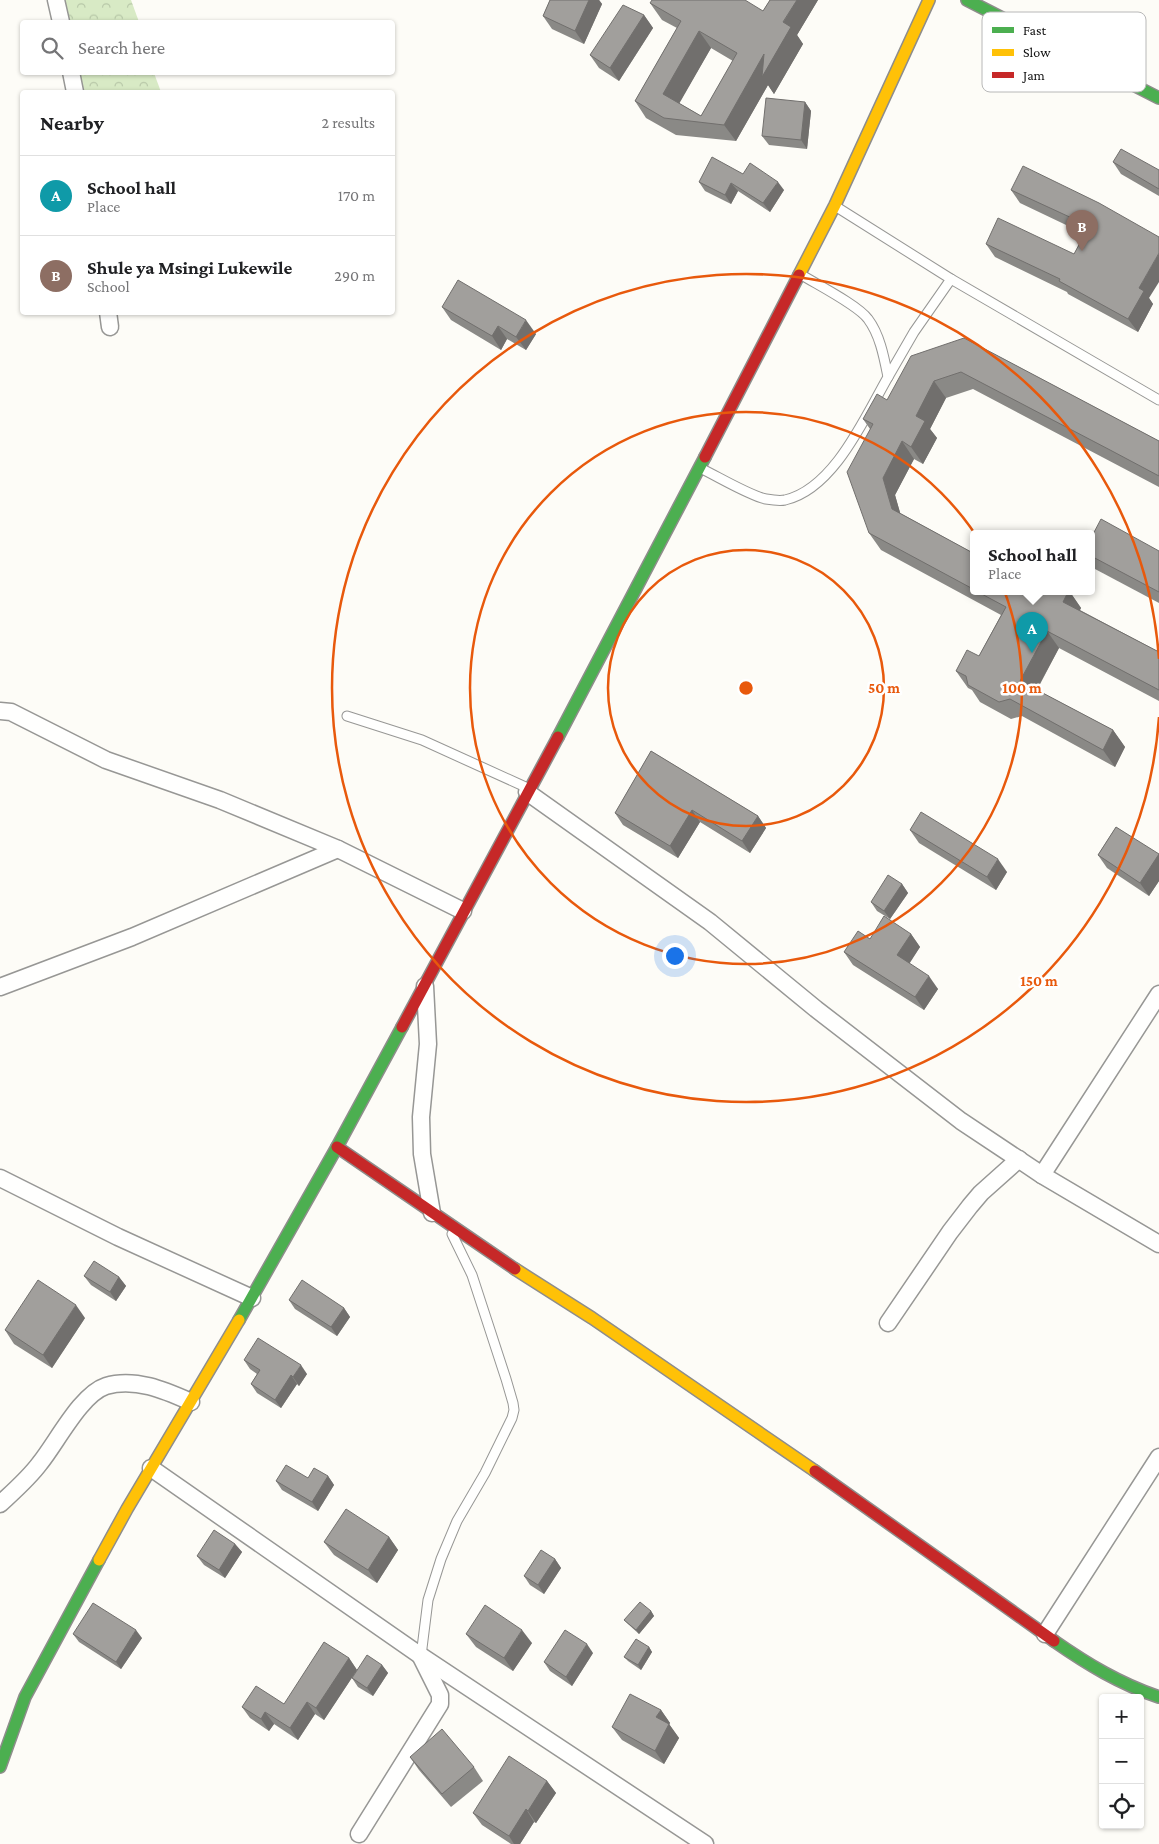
<!DOCTYPE html>
<html lang="en">
<head>
<meta charset="utf-8">
<style>
  body { margin:0; font-family:"Crimson Pro",serif; background:#f6f6f6; color:#202124 }
  .controls { position:absolute; right:15px; bottom:15px; display:grid; overflow:hidden; border-radius:5px; box-shadow:0 1px 4px #0004 }
  .controls button { width:45px; height:45px; display:grid; place-items:center; padding:0; border:0; border-bottom:1px solid #e0e0e0; background:#fff; color:#202124; font:25px sans-serif }
  .you { position:absolute; left:674px; top:955px; width:18px; height:18px; margin:-12px; border:4px solid #fff; border-radius:50%; background:#1a73e8; box-shadow:0 0 0 8px #1a73e833 }
  .badge { display:grid; place-items:center; width:32px; height:32px; border-radius:50%; background:#646362; color:#fff; font-size:16px; font-weight:700 }
  .pin { position:absolute; translate:-50% -41px; filter:drop-shadow(0 1px 2px #0008) }
  .pin::after { content:''; position:absolute; top:26px; width:18px; height:15px; background:inherit; clip-path:polygon(0 0,100% 0,50% 100%) }
  .popup { position:absolute; left:970px; top:530px; width:125px; height:65px; box-sizing:border-box; display:grid; place-content:center; border-radius:5px; background:#fff; filter:drop-shadow(0 1px 4px #0005); font-size:16px; white-space:nowrap; color:#757577 }
  .popup b { font-size:19px; color:#202124 }
  .popup::after { content:''; position:absolute; left:50%; top:100%; margin-left:-10px; border:10px solid transparent; border-top-color:#fff }
  .list { margin:0; padding:0; list-style:none }
  h2 { display:flex; justify-content:space-between; align-items:center; height:65px; margin:0; padding:0 20px; font-size:21px }
  h2 small { font-size:16px; font-weight:400; color:#757577 }
  .list li { display:grid; grid-template-columns:32px 1fr auto; gap:15px; align-items:center; box-sizing:border-box; height:80px; padding:0 20px; border-top:1px solid #e0e0e0 }
  .list b { display:block; font-size:19px; white-space:nowrap }
  .list p { margin:0; font-size:16px; white-space:nowrap; color:#757577 }
  .list em { font-size:16px; font-style:normal; color:#757577 }
  .icon { flex:none; width:28px; height:28px; fill:none; stroke:currentColor; stroke-width:2; stroke-linecap:round; stroke-linejoin:round }
  .map { position:relative; flex:none; width:1159px; height:1844px; overflow:hidden }
  .search { position:absolute; background:#fff; box-shadow:0 1px 4px #0004; left:20px; top:20px; width:375px; height:55px; display:flex; align-items:center; gap:12px; box-sizing:border-box; padding:0 18px; border-radius:5px; color:#757577; font-size:19px }
  .panel { position:absolute; background:#fff; box-shadow:0 1px 4px #0004; left:20px; top:90px; width:375px; height:225px; border-radius:5px }
  .map>svg:first-child { display:block }
  .forest { fill:url(#forest-crowns) }
  .lines { fill:none; stroke-linecap:round; stroke-linejoin:round }
  .lane-casing { stroke:#979795; stroke-width:11 }
  .street-casing { stroke:#979795; stroke-width:19 }
  .fast-casing { stroke:#8e8d8b; stroke-width:14 }
  .slow-casing { stroke:#8e8d8b; stroke-width:14 }
  .jam-casing { stroke:#8e8d8b; stroke-width:14 }
  .lane { stroke:#fffffe; stroke-width:9 }
  .street { stroke:#fffffe; stroke-width:16 }
  .fast { stroke:#4caf50; stroke-width:11 }
  .slow { stroke:#ffc107; stroke-width:11 }
  .jam { stroke:#c62828; stroke-width:11 }
  .wall { fill:#8a8986; fill-rule:evenodd }
  .shaded-wall { fill:#716f6d }
  .building { fill:#a19f9c; stroke:#716f6d; fill-rule:evenodd }
  .ring { fill:none; stroke:#e8590c; stroke-width:2.5 }
  .key { fill:#fff; stroke:#b8b8b8; stroke-width:1 }
  .key-label { font-size:14px; fill:#111 }
  .centre { fill:#e8590c; stroke:#fff; stroke-width:2.5 }
  .ring-label { font-size:15px; text-anchor:middle; font-weight:bold; fill:#e8590c; stroke:#fff; stroke-width:5; stroke-linejoin:round; paint-order:stroke }
</style>
</head>
<body>
<div class="map">
<svg width="1159" height="1844" viewBox="0 0 1159 1844">
  <defs>
    <pattern id="forest-crowns" width="20" height="18" patternUnits="userSpaceOnUse" patternTransform="scale(1.25)"><rect width="20" height="18" fill="#d8eac5"/><path d="M2 6a3 3 0 1 1 6 0M12 15a3 3 0 1 1 6 0" fill="none" stroke="#b8c8a8"/></pattern>
  </defs>
  <rect width="100%" height="100%" fill="#fdfcf7"/>
  <g class="forest">
    <path d="M 49,0 L 131,0 L 139,22 L 56,22 Z"/>
    <path d="M 73,73 L 154,73 L 161,92 L 80,92 Z"/>
  </g>
  <g class="lines">
    <g class="lane-casing">
      <g id="lane">
        <path d="M 835,206 L 951,279 L 1159,400"/>
        <path d="M 888,377 L 914,332 L 951,279"/>
        <path d="M 700,468 C 717,476 750,496 766,499 C 772,500 780,501 785,500 C 834,489 865,417 888,377 C 884,357 880,335 868,319 C 858,305 816,284 800,274"/>
        <path d="M 347,716 L 422,740 L 530,789"/>
        <path d="M 421,1656 L 428,1600 L 441,1559 L 457,1521 L 485,1473 L 512,1418 L 514,1410 L 513,1403 L 506,1379 L 472,1275 L 452,1234"/>
      </g>
    </g>
    <g class="street-casing">
      <g id="street">
        <path d="M 56,0 L 61,22"/>
        <path d="M 71,72 L 75,92"/>
        <path d="M 108,312 L 110,327"/>
        <path d="M 0,711 L 11,712 L 106,760 L 220,800 L 338,849 L 463,911"/>
        <path d="M 527,792 L 710,922 L 816,1009 L 961,1121 L 1042,1175 L 1159,1244"/>
        <path d="M 425,986 L 428,1044 L 421,1117 L 422,1154 L 432,1213"/>
        <path d="M 0,987 L 132,937 L 338,849"/>
        <path d="M 1042,1175 L 1159,994"/>
        <path d="M 0,1178 L 118,1237 L 252,1298"/>
        <path d="M 888,1323 L 950,1232 L 970,1206 L 981,1193 L 1019,1159"/>
        <path d="M 151,1468 L 421,1656 L 705,1844"/>
        <path d="M 0,1504 C 14,1491 29,1478 40,1463 C 57,1442 81,1394 106,1386 C 135,1377 166,1391 191,1402"/>
        <path d="M 1045,1634 L 1159,1457"/>
        <path d="M 359,1834 L 440,1704 L 440,1695 L 421,1657"/>
      </g>
    </g>
    <g class="fast-casing">
      <g id="fast">
        <path d="M 967,0 L 1159,98"/>
        <path d="M 558,737 L 705,457"/>
        <path d="M 239,1320 L 337,1147 L 402,1027"/>
        <path d="M 1054,1641 C 1087,1664 1120,1684 1159,1697"/>
        <path d="M 0,1767 L 25,1697 L 99,1560"/>
      </g>
    </g>
    <g class="slow-casing">
      <g id="slow">
        <path d="M 799,275 L 835,205 L 929,0"/>
        <path d="M 515,1269 L 592,1318 L 815,1471"/>
        <path d="M 99,1560 L 127,1509 L 239,1320"/>
      </g>
    </g>
    <g class="jam-casing">
      <g id="jam">
        <path d="M 705,457 L 799,275"/>
        <path d="M 402,1027 L 558,737"/>
        <path d="M 337,1147 L 515,1269"/>
        <path d="M 815,1471 L 1054,1641"/>
      </g>
    </g>
    <use href="#lane" class="lane"/>
    <use href="#street" class="street"/>
    <use href="#fast" class="fast"/>
    <use href="#slow" class="slow"/>
    <use href="#jam" class="jam"/>
  </g>
  <g class="wall">
    <path d="M 550,0 L 599,0 L 602,4 L 584,44 L 552,29 L 543,16 Z"/>
    <path d="M 770,0 L 818,0 L 797,35 L 803,44 L 774,94 L 768,85 L 736,141 L 676,135 L 646,118 L 635,101 L 677,28 L 662,20 L 650,3 L 763,11 ZM 711,48 L 733,61 L 701,116 L 679,103 Z"/>
    <path d="M 644,15 L 653,28 L 619,81 L 599,68 L 590,55 Z"/>
    <path d="M 805,102 L 811,111 L 807,149 L 769,145 L 762,136 Z"/>
    <path d="M 1113,162 L 1159,170 L 1159,196 L 1121,174 Z"/>
    <path d="M 743,174 L 784,190 L 770,212 L 738,191 L 731,204 L 705,191 L 699,182 Z"/>
    <path d="M 1011,190 L 1099,203 L 1149,298 L 1153,304 L 1138,332 L 1068,294 L 1067,292 L 995,257 L 986,244 L 1074,254 L 1085,234 L 1020,203 Z"/>
    <path d="M 442,307 L 536,334 L 526,350 L 507,339 L 501,350 L 451,320 Z"/>
    <path d="M 964,338 L 1159,441 L 1159,487 L 973,389 L 946,398 L 930,429 L 937,438 L 923,464 L 914,459 L 895,495 L 900,513 L 973,553 L 973,592 L 1070,592 L 1081,608 L 1080,610 L 1159,652 L 1159,701 L 1059,648 L 1037,690 L 1113,730 L 1125,747 L 1115,767 L 1022,716 L 1011,719 L 980,702 L 972,690 L 968,688 L 956,671 L 979,656 L 1001,615 L 881,550 L 869,533 L 870,429 L 863,419 Z"/>
    <path d="M 1091,538 L 1159,551 L 1159,603 L 1095,569 L 1091,563 Z"/>
    <path d="M 651,751 L 758,816 L 766,828 L 750,853 L 700,822 L 678,858 L 623,825 L 615,813 Z"/>
    <path d="M 1116,827 L 1159,855 L 1159,881 L 1149,896 L 1107,868 L 1098,855 Z"/>
    <path d="M 910,830 L 1007,872 L 996,890 L 919,843 Z"/>
    <path d="M 902,884 L 908,893 L 890,919 L 877,911 L 871,902 Z"/>
    <path d="M 911,934 L 920,947 L 909,963 L 938,989 L 924,1010 L 853,965 L 844,952 L 870,939 Z"/>
    <path d="M 84,1276 L 119,1277 L 126,1286 L 116,1301 L 91,1285 Z"/>
    <path d="M 289,1300 L 344,1308 L 350,1317 L 337,1336 L 295,1309 Z"/>
    <path d="M 85,1318 L 52,1368 L 14,1344 L 5,1330 Z"/>
    <path d="M 244,1360 L 307,1374 L 299,1386 L 297,1384 L 281,1408 L 257,1393 L 251,1384 L 257,1374 L 250,1369 Z"/>
    <path d="M 328,1476 L 334,1485 L 318,1511 L 282,1490 L 276,1481 Z"/>
    <path d="M 389,1537 L 398,1550 L 377,1583 L 334,1555 L 324,1542 Z"/>
    <path d="M 235,1544 L 242,1552 L 225,1578 L 204,1565 L 197,1556 Z"/>
    <path d="M 555,1559 L 561,1568 L 544,1594 L 530,1585 L 524,1576 Z"/>
    <path d="M 651,1611 L 654,1616 L 639,1634 L 628,1624 L 624,1620 Z"/>
    <path d="M 73,1634 L 142,1638 L 121,1669 L 79,1642 Z"/>
    <path d="M 466,1634 L 532,1643 L 513,1671 L 476,1647 Z"/>
    <path d="M 649,1647 L 652,1652 L 641,1670 L 628,1661 L 624,1657 Z"/>
    <path d="M 593,1653 L 572,1686 L 550,1671 L 544,1662 Z"/>
    <path d="M 349,1658 L 357,1670 L 324,1720 L 315,1714 L 298,1740 L 274,1724 L 269,1731 L 250,1718 L 242,1707 L 284,1704 Z"/>
    <path d="M 382,1665 L 388,1673 L 373,1696 L 358,1687 L 352,1678 Z"/>
    <path d="M 661,1710 L 670,1723 L 669,1724 L 679,1738 L 664,1764 L 622,1740 L 612,1727 Z"/>
    <path d="M 410,1757 L 474,1767 L 483,1781 L 451,1807 L 419,1770 Z"/>
    <path d="M 547,1781 L 556,1793 L 536,1823 L 534,1822 L 520,1844 L 511,1844 L 482,1825 L 473,1813 Z"/>
  </g>
  <g class="shaded-wall">
    <path d="M 589,0 L 599,0 L 602,4 L 584,44 L 575,31 Z"/>
    <path d="M 797,0 L 818,0 L 797,35 L 803,44 L 774,94 L 768,85 L 736,141 L 724,125 L 764,54 Z"/>
    <path d="M 644,15 L 653,28 L 619,81 L 610,68 Z"/>
    <path d="M 699,31 L 711,48 L 675,111 L 663,94 Z"/>
    <path d="M 805,102 L 811,111 L 807,149 L 801,140 Z"/>
    <path d="M 778,182 L 784,190 L 770,212 L 763,203 Z"/>
    <path d="M 731,183 L 738,191 L 731,204 L 725,195 Z"/>
    <path d="M 1159,253 L 1159,282 L 1149,298 L 1153,304 L 1138,332 L 1128,319 L 1139,288 Z"/>
    <path d="M 526,320 L 536,334 L 526,350 L 516,337 Z"/>
    <path d="M 498,326 L 507,339 L 501,350 L 492,336 Z"/>
    <path d="M 934,381 L 946,398 L 930,429 L 937,438 L 923,464 L 911,447 L 916,416 Z"/>
    <path d="M 902,441 L 914,459 L 895,495 L 904,526 L 892,509 L 883,478 Z"/>
    <path d="M 1068,592 L 1070,592 L 1081,608 L 1075,619 L 1063,602 Z"/>
    <path d="M 1047,631 L 1059,648 L 1032,698 L 1020,681 Z"/>
    <path d="M 1113,730 L 1125,747 L 1115,767 L 1103,750 Z"/>
    <path d="M 692,810 L 700,822 L 678,858 L 670,846 Z"/>
    <path d="M 758,816 L 766,828 L 750,853 L 742,841 Z"/>
    <path d="M 1159,854 L 1159,881 L 1149,896 L 1140,883 Z"/>
    <path d="M 998,859 L 1007,872 L 996,890 L 987,877 Z"/>
    <path d="M 902,884 L 908,893 L 890,919 L 884,911 Z"/>
    <path d="M 911,934 L 920,947 L 906,969 L 897,955 Z"/>
    <path d="M 929,976 L 938,989 L 924,1010 L 915,997 Z"/>
    <path d="M 119,1277 L 126,1286 L 116,1301 L 110,1292 Z"/>
    <path d="M 76,1305 L 85,1318 L 52,1368 L 43,1355 Z"/>
    <path d="M 344,1308 L 350,1317 L 337,1336 L 331,1327 Z"/>
    <path d="M 301,1365 L 307,1374 L 299,1386 L 293,1377 Z"/>
    <path d="M 291,1375 L 297,1384 L 281,1408 L 275,1400 Z"/>
    <path d="M 328,1476 L 334,1485 L 318,1511 L 312,1502 Z"/>
    <path d="M 389,1537 L 398,1550 L 377,1583 L 368,1570 Z"/>
    <path d="M 235,1544 L 242,1552 L 225,1578 L 219,1570 Z"/>
    <path d="M 555,1559 L 561,1568 L 544,1594 L 538,1585 Z"/>
    <path d="M 651,1611 L 654,1616 L 639,1634 L 636,1630 Z"/>
    <path d="M 136,1630 L 142,1638 L 121,1669 L 116,1662 Z"/>
    <path d="M 522,1630 L 532,1643 L 513,1671 L 504,1658 Z"/>
    <path d="M 587,1644 L 593,1653 L 572,1686 L 566,1677 Z"/>
    <path d="M 649,1647 L 652,1652 L 641,1670 L 638,1665 Z"/>
    <path d="M 349,1658 L 357,1670 L 324,1720 L 316,1708 Z"/>
    <path d="M 382,1665 L 388,1673 L 373,1696 L 367,1688 Z"/>
    <path d="M 307,1702 L 315,1714 L 298,1740 L 290,1728 Z"/>
    <path d="M 661,1710 L 670,1723 L 666,1731 L 656,1717 Z"/>
    <path d="M 265,1712 L 274,1724 L 269,1731 L 261,1719 Z"/>
    <path d="M 669,1724 L 679,1738 L 664,1764 L 655,1751 Z"/>
    <path d="M 547,1781 L 556,1793 L 536,1823 L 528,1811 Z"/>
    <path d="M 526,1809 L 534,1822 L 520,1844 L 514,1844 L 509,1836 Z"/>
  </g>
  <g class="building">
    <path d="M 550,0 L 589,0 L 575,31 L 543,16 Z"/>
    <path d="M 652,0 L 745,0 L 763,11 L 770,0 L 797,0 L 783,22 L 791,27 L 762,77 L 764,54 L 724,125 L 664,118 L 635,101 L 681,21 L 650,3 ZM 699,31 L 737,53 L 701,116 L 663,94 Z"/>
    <path d="M 623,5 L 644,15 L 610,68 L 590,55 Z"/>
    <path d="M 766,98 L 805,102 L 801,140 L 762,136 Z"/>
    <path d="M 1121,149 L 1159,170 L 1159,189 L 1113,162 Z"/>
    <path d="M 712,157 L 743,174 L 750,163 L 778,182 L 763,203 L 731,183 L 725,195 L 699,182 Z"/>
    <path d="M 1023,166 L 1099,203 L 1159,237 L 1159,253 L 1139,288 L 1144,291 L 1128,319 L 1059,281 L 1060,279 L 986,244 L 998,218 L 1074,254 L 1087,230 L 1085,229 L 1087,225 L 1011,190 Z"/>
    <path d="M 458,280 L 526,320 L 516,337 L 498,326 L 492,336 L 442,307 Z"/>
    <path d="M 964,338 L 1159,441 L 1159,476 L 1112,451 L 961,372 L 934,381 L 916,416 L 925,421 L 911,447 L 902,441 L 883,478 L 892,509 L 973,553 L 973,589 L 869,533 L 847,472 L 873,424 L 863,419 L 877,394 L 887,400 L 911,356 Z"/>
    <path d="M 1101,519 L 1159,551 L 1159,592 L 1091,556 L 1091,538 Z"/>
    <path d="M 978,592 L 1068,592 L 1063,602 L 1159,652 L 1159,690 L 1047,631 L 1020,681 L 1113,730 L 1103,750 L 1010,699 L 999,702 L 968,685 L 966,676 L 956,671 L 967,650 L 979,656 L 1006,607 Z"/>
    <path d="M 651,751 L 758,816 L 742,841 L 692,810 L 670,846 L 615,813 Z"/>
    <path d="M 921,812 L 998,859 L 987,877 L 910,830 Z"/>
    <path d="M 1116,827 L 1159,854 L 1140,883 L 1098,855 Z"/>
    <path d="M 888,875 L 902,884 L 884,911 L 871,902 Z"/>
    <path d="M 884,916 L 911,934 L 897,955 L 929,976 L 915,997 L 844,952 L 858,931 L 870,939 Z"/>
    <path d="M 94,1261 L 119,1277 L 110,1292 L 84,1276 Z"/>
    <path d="M 38,1280 L 76,1305 L 43,1355 L 5,1330 Z"/>
    <path d="M 302,1280 L 344,1308 L 331,1327 L 289,1300 Z"/>
    <path d="M 258,1338 L 301,1365 L 293,1377 L 291,1375 L 275,1400 L 251,1384 L 260,1370 L 244,1360 Z"/>
    <path d="M 286,1465 L 308,1478 L 314,1468 L 328,1476 L 312,1502 L 276,1481 Z"/>
    <path d="M 346,1509 L 389,1537 L 368,1570 L 324,1542 Z"/>
    <path d="M 214,1530 L 235,1544 L 219,1570 L 197,1556 Z"/>
    <path d="M 541,1550 L 555,1559 L 538,1585 L 524,1576 Z"/>
    <path d="M 640,1602 L 651,1611 L 636,1630 L 624,1620 Z"/>
    <path d="M 93,1603 L 136,1630 L 116,1662 L 73,1634 Z"/>
    <path d="M 485,1605 L 522,1630 L 504,1658 L 466,1634 Z"/>
    <path d="M 565,1630 L 587,1644 L 566,1677 L 544,1662 Z"/>
    <path d="M 636,1639 L 649,1647 L 638,1665 L 624,1657 Z"/>
    <path d="M 324,1642 L 349,1658 L 316,1708 L 307,1702 L 290,1728 L 265,1712 L 261,1719 L 242,1707 L 256,1686 L 284,1704 Z"/>
    <path d="M 367,1655 L 382,1665 L 367,1688 L 352,1678 Z"/>
    <path d="M 630,1694 L 661,1710 L 656,1717 L 669,1724 L 655,1751 L 612,1727 Z"/>
    <path d="M 442,1729 L 474,1767 L 442,1794 L 410,1757 Z"/>
    <path d="M 509,1756 L 547,1781 L 528,1811 L 526,1809 L 509,1836 L 473,1813 Z"/>
  </g>
  <g class="ring">
    <circle cx="746" cy="688" r="138"/>
    <circle cx="746" cy="688" r="276"/>
    <path d="M1159 717A414 414 0 1 1 1159 659"/>
  </g>
  <rect x="982" y="12" width="164" height="80" rx="8" class="key"/>
  <rect x="992" y="27" width="22" height="6" fill="#4caf50"/>
  <rect x="992" y="49" width="22" height="7" fill="#ffc107"/>
  <rect x="992" y="72" width="22" height="6" fill="#c62828"/>
  <g class="key-label">
    <text x="1023" y="35">Fast</text>
    <text x="1023" y="57">Slow</text>
    <text x="1023" y="80">Jam</text>
  </g>
  <circle cx="746" cy="688" r="8" class="centre"/>
  <g class="ring-label">
    <text x="884" y="693">50 m</text>
    <text x="1022" y="693">100 m</text>
    <text x="1039" y="986">150 m</text>
  </g>
</svg>
<div class="controls">
<button>+</button>
<button>−</button>
<button><svg class="icon" aria-label="locate" viewBox="0 0 24 24"><circle cx="12" cy="12" r="6"/><path d="M12 2v4M12 18v4M2 12h4M18 12h4"/></svg></button>
</div>
<div class="you"></div>
<div class="pin badge" style="left:1032px;top:653px;background:#0f9aa8">A</div>
<div class="popup"><b>School hall</b>Place</div>
<div class="pin badge" style="left:1082px;top:251px;background:#8d6e63">B</div>
<div class="search"><svg class="icon" aria-label="search" viewBox="0 0 24 24"><circle cx="10" cy="10" r="6"/><path d="M15 15l6 6"/></svg>Search here</div>
<section class="panel">
<h2>Nearby<small>2 results</small></h2>
<ul class="list">
<li><span class="badge" style="background:#0f9aa8">A</span><div><b>School hall</b><p>Place</p></div><em>170 m</em></li>
<li><span class="badge" style="background:#8d6e63">B</span><div><b>Shule ya Msingi Lukewile</b><p>School</p></div><em>290 m</em></li>
</ul>
</section>
</div>
</body>
</html>
